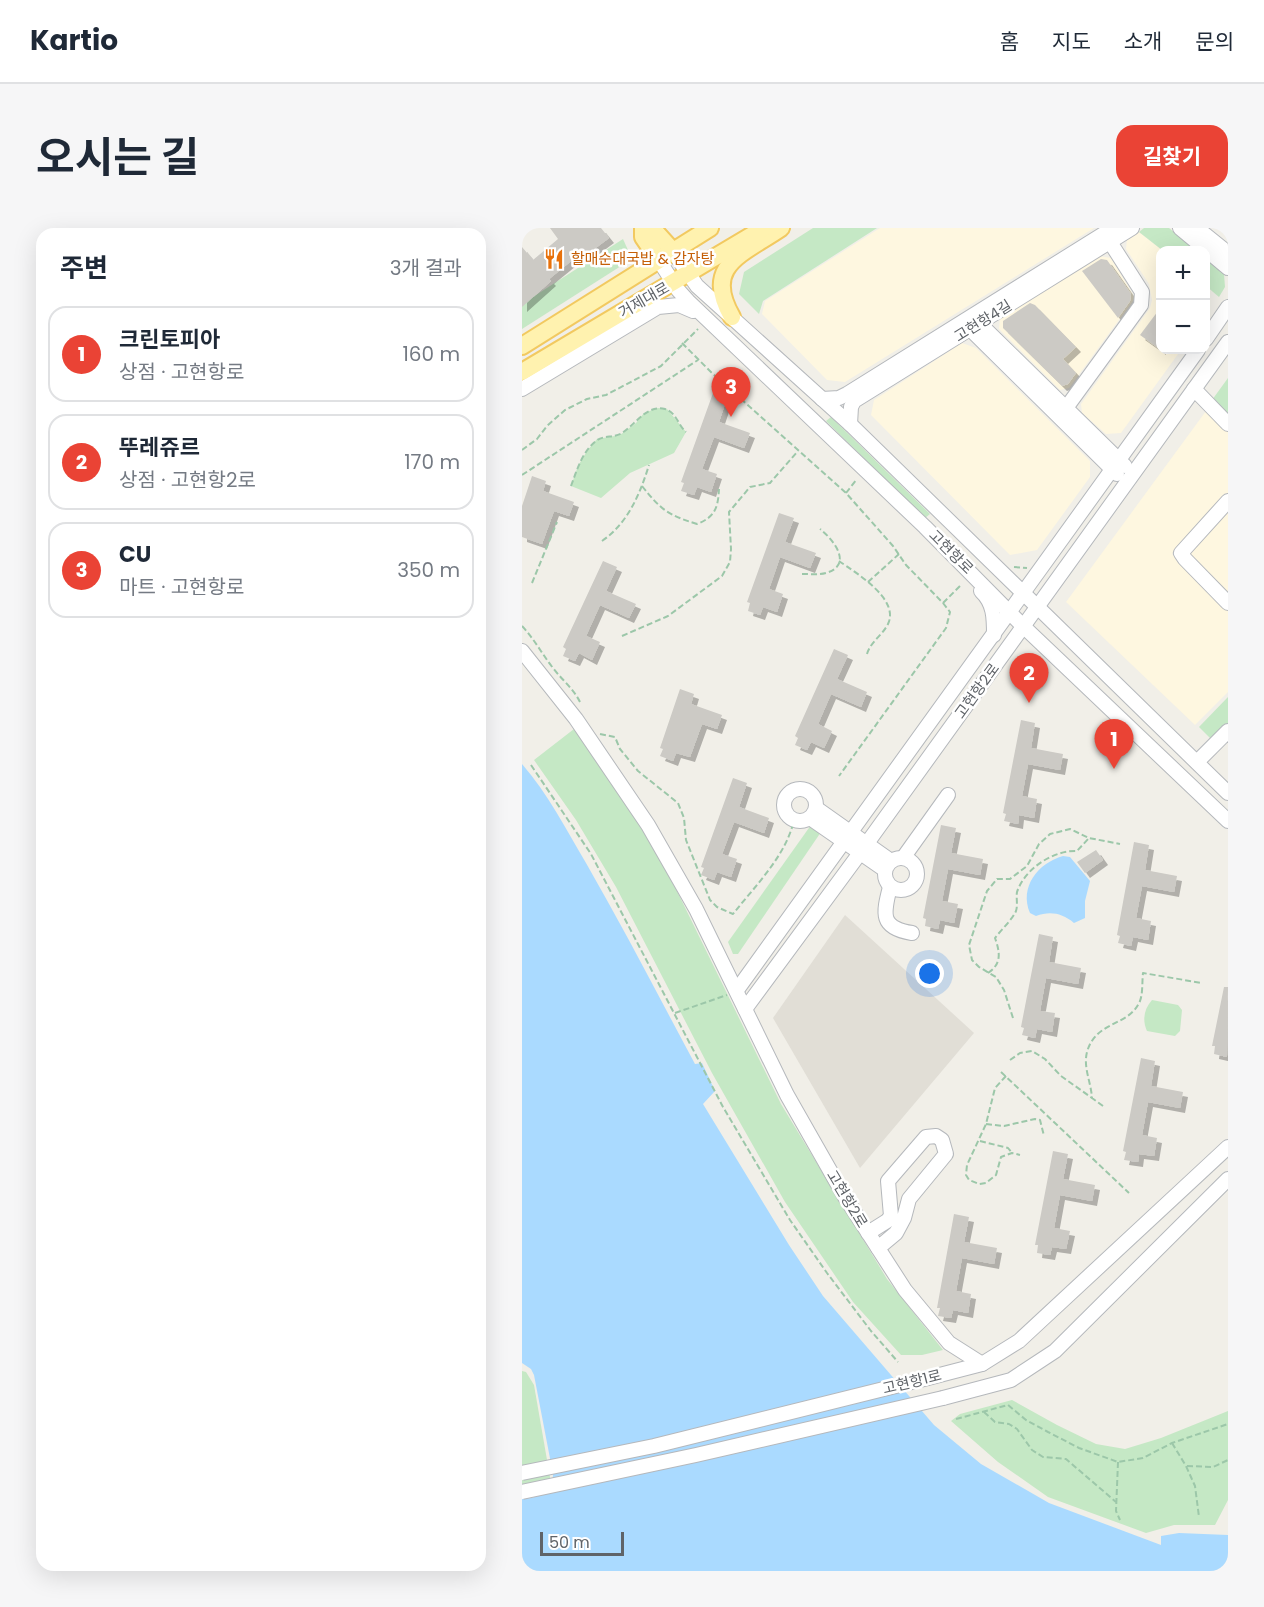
<!DOCTYPE html>
<html lang="ko">
<head>
<meta charset="utf-8">
<style>
  body { margin:0; font-family:Poppins,"Noto Sans KR",sans-serif; background:#f6f6f7; color:#1f2937 }
  .controls { position:absolute; right:18px; top:18px; display:grid; overflow:hidden; border-radius:12px; box-shadow:0 6px 24px #0002 }
  .controls button { width:54px; height:54px; display:grid; place-items:center; padding:0; border:0; border-bottom:2px solid #e0e1e3; background:#fff; color:#1f2937; font:30px sans-serif }
  .scale { position:absolute; left:18px; bottom:15px; width:84px; box-sizing:border-box; padding-left:6px; border:3px solid #5f6368; border-top:0; font-size:16px; line-height:21px; white-space:nowrap; color:#5f6368; -webkit-text-stroke:4px #fff; paint-order:stroke }
  .you { position:absolute; left:408px; top:746px; width:21px; height:21px; margin:-15px; border:4px solid #fff; border-radius:50%; background:#1a73e8; box-shadow:0 0 0 9px #1a73e833 }
  .badge { display:grid; place-items:center; width:39px; height:39px; border-radius:50%; background:#ea4335; color:#fff; font-size:20px; font-weight:700 }
  .pin { position:absolute; translate:-50% -50px; filter:drop-shadow(0 2px 3px #0008) }
  .pin::after { content:''; position:absolute; top:32px; width:21px; height:18px; background:inherit; clip-path:polygon(0 0,100% 0,50% 100%) }
  .list { margin:0; padding:0; list-style:none }
  h2 { display:flex; justify-content:space-between; align-items:center; height:78px; margin:0; padding:0 24px; font-size:26px }
  h2 small { font-size:20px; font-weight:400; color:#747a83 }
  .list li { display:grid; grid-template-columns:39px 1fr auto; gap:18px; align-items:center; box-sizing:border-box; height:96px; margin:0 12px 12px; padding:0 12px; border:2px solid #e0e1e3; border-radius:18px }
  .list b { display:block; font-size:22px; white-space:nowrap }
  .list p { margin:0; font-size:20px; white-space:nowrap; color:#747a83 }
  .list em { font-size:20px; font-style:normal; color:#747a83 }
  .map { position:relative; flex:none; width:706px; height:1343px; overflow:hidden; border-radius:18px }
  header { display:flex; align-items:center; gap:36px; box-sizing:border-box; height:84px; padding:0 30px; background:#fff; border-bottom:2px solid #e0e1e3 }
  header strong { font-size:28px }
  nav { display:flex; gap:33px; margin-inline-start:auto; font-size:21px }
  .intro { display:flex; align-items:center; justify-content:space-between; box-sizing:border-box; height:144px; padding:0 36px }
  h1 { margin:0; font-size:42px }
  .button { padding:15px 27px; border-radius:18px; background:#ea4335; color:#fff; font-size:21px; font-weight:700 }
  main { display:flex; gap:36px; padding:0 36px }
  aside { flex:1; background:#fff; border-radius:18px; box-shadow:0 6px 24px #0002 }
  .map>svg:first-child { display:block }
  .commercial { fill:#fef7e0 }
  .education { fill:#e1ded6 }
  .green { fill:#c5e8c5 }
  .water { fill:#aadaff }
  .building { fill:#cccac5; filter:url(#shadow) }
  .lines { fill:none; stroke-linecap:round; stroke-linejoin:round }
  .minor-casing { stroke:#b5b8bc; stroke-width:16 }
  .major-casing { stroke:#f2c960; stroke-width:20 }
  .path { stroke:#9cc7a9; stroke-width:2; stroke-dasharray:6 3; stroke-linecap:butt }
  .minor { stroke:#fff; stroke-width:14 }
  .major { stroke:#fff2af; stroke-width:16 }
  .minor-bridge-casing { stroke:#b5b8bc; stroke-width:16; stroke-linecap:butt }
  .minor-bridge { stroke:#fff; stroke-width:14 }
  .labels { text-anchor:middle; stroke-width:5; stroke-linejoin:round; paint-order:stroke }
  .food-label { font-size:15px; fill:#c56008; stroke:#fff; text-anchor:start }
  .street-label { font-size:15px; fill:#5f6368; stroke:#fff }
</style>
</head>
<body>
<header>
<strong>Kartio</strong>
<nav><a>홈</a><a>지도</a><a>소개</a><a>문의</a></nav>
</header>
<div class="intro"><h1>오시는 길</h1><a class="button">길찾기</a></div>
<main>
<aside>
<h2>주변<small>3개 결과</small></h2>
<ul class="list">
<li><span class="badge">1</span><div><b>크린토피아</b><p>상점 · 고현항로</p></div><em>160 m</em></li>
<li><span class="badge">2</span><div><b>뚜레쥬르</b><p>상점 · 고현항2로</p></div><em>170 m</em></li>
<li><span class="badge">3</span><div><b>CU</b><p>마트 · 고현항로</p></div><em>350 m</em></li>
</ul>
</aside>
<div class="map">
<svg width="706" height="1343" viewBox="0 0 706 1343">
  <defs>
    <filter id="shadow"><feDropShadow dx="5" dy="5" stdDeviation="0" flood-color="#0004"/></filter>
  </defs>
  <rect width="100%" height="100%" fill="#f1efe8"/>
  <g class="commercial">
    <path d="M 358,0 L 572,0 L 323,154 L 305,152 L 240,86 L 243,73 Z"/>
    <path d="M 617,4 L 640,22 L 638,22 L 638,122 L 659,122 L 599,205 L 584,206 L 560,185 L 559,176 L 628,80 L 630,72 L 627,56 L 604,21 L 605,11 Z"/>
    <path d="M 577,28 L 589,30 L 613,70 L 547,160 L 538,162 L 477,101 L 478,90 Z"/>
    <path d="M 440,115 L 454,120 L 568,233 L 568,249 L 515,322 L 488,327 L 349,187 L 352,172 Z"/>
    <path d="M 684,183 L 706,204 L 706,267 L 650,326 L 706,382 L 706,464 L 673,497 L 544,374 Z"/>
    <path d="M 706,282 L 706,365 L 664,323 Z"/>
  </g>
  <path class="education" d="M 323,687 L 452,805 L 338,940 L 251,790 Z"/>
  <g class="green">
    <path d="M 291,0 L 355,0 L 241,73 L 237,86 L 217,66 L 222,44 Z"/>
    <path d="M 622,0 L 647,0 L 674,22 L 640,22 L 617,4 Z"/>
    <path d="M 101,11 L 110,31 L 0,101 L 0,76 Z"/>
    <path d="M 684,31 L 702,46 L 703,59 L 697,69 L 684,58 Z"/>
    <path d="M 706,150 L 706,187 L 690,172 Z"/>
    <path d="M 136,180 L 145,181 L 164,204 L 152,225 L 108,245 L 79,270 L 49,258 L 56,238 L 65,223 L 75,211 L 98,207 L 114,195 L 122,185 Z"/>
    <path d="M 309,189 L 408,286 L 403,290 L 304,193 Z"/>
    <path d="M 706,469 L 706,498 L 691,513 L 677,499 Z"/>
    <path d="M 52,501 L 114,589 L 154,661 L 259,876 L 365,1051 L 421,1122 L 400,1127 L 379,1127 L 331,1074 L 263,974 L 190,845 L 94,659 L 54,592 L 12,532 Z"/>
    <path d="M 289,597 L 299,604 L 216,726 L 211,726 L 206,714 Z"/>
    <path d="M 630,772 L 656,777 L 660,782 L 658,803 L 653,808 L 625,803 C 620,792 622,781 630,772 Z"/>
    <path d="M 0,1143 L 4,1144 L 12,1157 L 29,1255 L 16,1268 L 0,1269 Z"/>
    <path d="M 490,1172 L 535,1197 L 574,1216 L 603,1221 L 639,1210 L 706,1183 L 706,1272 L 693,1297 L 652,1297 L 624,1305 L 526,1269 L 476,1234 L 429,1193 L 438,1186 Z"/>
  </g>
  <g class="water">
    <path d="M 0,536 C 26,566 44,601 64,635 C 102,701 137,769 173,836 L 180,835 L 193,863 L 181,876 L 267,1017 L 301,1068 L 412,1197 L 459,1236 L 527,1275 L 639,1317 L 639,1308 L 657,1305 L 706,1307 L 706,1343 L 0,1343 L 0,1271 C 17,1270 31,1265 31,1246 L 12,1147 L 9,1141 L 0,1135 Z"/>
    <path d="M 541,628 L 548,629 L 568,653 L 563,673 L 563,690 L 552,695 C 540,685 528,683 514,688 L 508,685 C 497,659 516,635 541,628 Z"/>
  </g>
  <g class="building">
    <path d="M 28,0 L 79,0 L 87,10 L 56,33 L 54,29 L 27,51 L 29,53 L 0,79 L 0,19 L 11,32 L 36,11 Z"/>
    <path d="M 579,31 L 585,32 L 609,66 L 608,73 L 596,90 L 560,43 Z"/>
    <path d="M 508,75 L 513,77 L 554,119 L 541,131 L 554,145 L 546,156 L 540,158 L 481,100 L 481,93 Z"/>
    <path d="M 639,79 L 639,122 L 618,107 Z"/>
    <path d="M 191,165 L 205,170 L 197,194 L 228,205 L 222,220 L 192,209 L 180,241 L 195,246 L 189,264 L 175,259 L 172,267 L 159,263 L 162,255 L 159,254 Z"/>
    <path d="M 10,248 L 24,253 L 21,263 L 52,274 L 47,288 L 32,283 L 20,316 L 0,309 L 0,278 Z"/>
    <path d="M 257,285 L 272,290 L 263,314 L 294,325 L 288,340 L 258,329 L 247,361 L 261,366 L 255,384 L 241,379 L 238,387 L 226,383 L 228,375 L 225,374 Z"/>
    <path d="M 81,333 L 95,339 L 84,363 L 114,376 L 107,390 L 78,377 L 64,408 L 78,414 L 70,432 L 57,425 L 53,433 L 41,428 L 44,421 L 41,419 Z"/>
    <path d="M 312,421 L 326,427 L 315,451 L 345,464 L 339,479 L 309,466 L 296,496 L 310,503 L 302,520 L 289,514 L 285,522 L 273,517 L 276,510 L 273,508 Z"/>
    <path d="M 158,461 L 172,466 L 169,476 L 200,487 L 195,501 L 180,496 L 168,529 L 154,525 L 151,533 L 138,528 L 141,521 L 138,520 Z"/>
    <path d="M 499,492 L 513,495 L 509,520 L 541,526 L 538,542 L 506,536 L 500,568 L 515,571 L 512,590 L 497,587 L 496,596 L 482,593 L 484,586 L 481,585 Z"/>
    <path d="M 211,550 L 225,555 L 217,579 L 247,590 L 242,605 L 212,594 L 200,626 L 215,631 L 209,649 L 195,644 L 192,652 L 179,647 L 182,640 L 179,639 Z"/>
    <path d="M 419,597 L 434,600 L 429,625 L 461,631 L 458,647 L 426,641 L 420,673 L 436,676 L 432,695 L 418,692 L 416,701 L 403,698 L 404,691 L 401,690 Z"/>
    <path d="M 612,614 L 627,617 L 623,642 L 655,648 L 652,664 L 620,658 L 614,690 L 629,693 L 626,712 L 611,709 L 609,718 L 596,715 L 598,708 L 595,707 Z"/>
    <path d="M 574,622 L 581,632 L 563,645 L 555,634 Z"/>
    <path d="M 517,706 L 531,709 L 527,734 L 559,740 L 556,756 L 524,750 L 518,783 L 533,785 L 530,804 L 515,801 L 513,810 L 500,807 L 502,800 L 499,799 Z"/>
    <path d="M 702,759 L 706,759 L 705,829 L 692,826 L 693,818 L 690,818 Z"/>
    <path d="M 619,830 L 633,833 L 629,858 L 661,864 L 658,880 L 626,874 L 620,907 L 635,910 L 632,928 L 617,926 L 616,934 L 602,932 L 604,924 L 601,923 Z"/>
    <path d="M 531,923 L 546,926 L 541,951 L 573,957 L 570,973 L 538,967 L 532,1000 L 548,1003 L 544,1021 L 530,1019 L 528,1027 L 515,1025 L 516,1017 L 513,1017 Z"/>
    <path d="M 432,986 L 447,989 L 442,1014 L 475,1020 L 472,1036 L 440,1030 L 434,1063 L 449,1066 L 446,1085 L 431,1082 L 429,1090 L 416,1088 L 418,1080 L 415,1080 Z"/>
  </g>
  <g class="lines">
    <g class="minor-casing">
      <g id="minor">
        <path d="M 658,0 L 706,40"/>
        <path d="M 675,0 L 706,25"/>
        <path d="M 150,22 L 175,58 L 328,196 L 706,565"/>
        <path d="M 136,31 L 156,62 L 166,73 L 403,299 L 501,398 L 706,593"/>
        <path d="M 452,90 L 603,238"/>
        <path d="M 442,95 L 595,246"/>
        <path d="M 684,111 L 706,79"/>
        <path d="M 0,161 L 136,79 L 157,77 L 171,83"/>
        <path d="M 672,161 L 706,196"/>
        <path d="M 300,171 L 317,170 L 325,166 L 591,0"/>
        <path d="M 544,180 L 619,77 L 620,64 L 588,14"/>
        <path d="M 328,196 L 329,179 L 332,173 L 610,0"/>
        <path d="M 706,273 L 659,325 L 663,331 L 706,375"/>
        <path d="M 459,363 C 472,375 472,390 472,407"/>
        <path d="M 0,423 L 54,491 L 126,597 L 174,681 L 265,867 L 323,969 L 383,1062 L 427,1115 L 460,1136"/>
        <path d="M 675,534 L 706,503"/>
        <circle cx="278" cy="577" r="16"/>
        <path d="M 294,580 L 369,633"/>
        <path d="M 288,590 L 363,642"/>
        <circle cx="379" cy="646" r="16"/>
        <path d="M 381,630 L 426,567"/>
        <path d="M 368,659 C 361,686 358,700 390,705"/>
        <path d="M 215,762 L 676,122"/>
        <path d="M 223,781 L 338,625 L 706,114"/>
        <path d="M 346,1005 L 365,993 L 369,988 L 366,953 L 404,909 L 414,908 L 420,912 L 424,926 L 387,971 L 382,990 L 374,1005 L 356,1020"/>
        <path d="M 406,1150 L 460,1136 L 497,1113 L 706,919"/>
        <path d="M 421,1170 L 489,1152 L 533,1123 L 706,951"/>
      </g>
    </g>
    <g class="major-casing">
      <g id="major">
        <path d="M 121,0 L 131,1 L 150,22"/>
        <path d="M 121,0 L 121,9 L 136,31"/>
        <path d="M 210,89 C 180,37 221,26 259,0"/>
        <path d="M 0,118 L 188,0"/>
        <path d="M 0,144 L 242,0"/>
      </g>
    </g>
    <g class="path">
      <path d="M 160,115 L 190,145 L 324,265 L 371,318 L 384,337 L 421,375 L 428,384 L 424,400 L 317,548"/>
      <path d="M 0,222 L 15,211 L 25,198 L 43,182 L 65,171 L 84,167 L 139,138 L 176,101"/>
      <path d="M 0,247 L 176,132"/>
      <path d="M 49,258 C 55,242 60,224 74,213 C 81,207 92,210 100,205 C 113,197 125,176 143,181 C 154,184 156,197 164,204"/>
      <path d="M 120,258 C 139,282 146,287 175,296 C 193,289 196,280 197,261"/>
      <path d="M 324,265 L 335,251"/>
      <path d="M 80,313 C 106,295 118,266 127,237"/>
      <path d="M 317,333 C 334,345 378,371 366,396 C 360,408 349,413 345,426"/>
      <path d="M 492,339 L 505,340"/>
      <path d="M 280,346 C 288,346 297,347 304,345 C 332,337 311,311 298,301"/>
      <path d="M 346,354 L 377,326"/>
      <path d="M 10,355 L 35,294"/>
      <path d="M 421,375 L 438,358"/>
      <path d="M 0,398 C 13,412 20,426 31,440 C 40,452 51,460 58,474"/>
      <path d="M 100,408 L 146,388 L 200,348 L 208,334 L 209,321 L 207,284 L 228,259 L 248,255 L 276,223"/>
      <path d="M 78,506 L 93,509 L 98,521 L 116,543 L 156,575 L 162,590 L 164,612 L 188,672 L 195,679 L 211,686 C 233,658 264,628 272,592"/>
      <path d="M 9,537 L 69,626 L 201,879 L 268,992 L 305,1045 L 349,1103 L 376,1134"/>
      <path d="M 466,745 C 480,736 478,724 473,710 C 479,702 490,692 494,683 C 496,677 494,670 495,664 C 503,640 532,622 555,623 L 567,610"/>
      <path d="M 153,785 L 205,767"/>
      <path d="M 491,790 L 482,762 L 474,749 L 457,739 L 450,732 L 447,717 L 465,663 L 475,651 L 488,651 L 505,638 L 517,616 L 528,606 L 548,601 L 567,610 L 598,616"/>
      <path d="M 488,832 L 498,825 L 510,823 L 523,831 L 539,848 L 570,870"/>
      <path d="M 479,844 L 607,965"/>
      <path d="M 484,848 L 473,860 L 464,896 L 445,937 L 444,947 L 447,952 L 457,956 L 464,955 L 474,947 L 479,929 L 490,925 L 498,927"/>
      <path d="M 581,878 L 570,870 C 569,854 561,839 565,824 C 574,792 607,799 618,773 C 621,765 620,753 621,745 L 680,755"/>
      <path d="M 464,896 L 482,898 L 513,891 L 518,892 L 522,908"/>
      <path d="M 458,913 L 486,920 L 490,925"/>
      <path d="M 462,1184 L 473,1194 L 487,1196 L 495,1201 L 510,1222 L 521,1229 L 544,1231 L 594,1274"/>
      <path d="M 434,1191 L 486,1177 L 504,1192 L 526,1204 L 557,1220 L 596,1234 L 621,1230 L 650,1215 L 706,1196"/>
      <path d="M 650,1215 L 664,1238 L 673,1258 L 677,1289"/>
      <path d="M 596,1234 L 594,1283 L 598,1292"/>
      <path d="M 665,1238 L 691,1239 L 706,1232"/>
    </g>
    <use href="#minor" class="minor"/>
    <use href="#major" class="major"/>
    <g class="minor-bridge-casing">
      <g id="minor-bridge">
        <path d="M 0,1245 L 132,1218 L 406,1150"/>
        <path d="M 0,1264 L 174,1227 L 421,1170"/>
      </g>
    </g>
    <use href="#minor-bridge" class="minor-bridge"/>
  </g>
  <defs>
    <g id="restaurant-bare" transform="scale(1.62)"><path d="M-5-6h1v4h1v-4h1v4h1v-4h1v5L-1.5 .5V6h-2V.5L-5-1ZM5-6V6H3V1.5H1.5Q1.5-4 5-6Z" fill="#e8710a" stroke="#fff" stroke-width="2.5" paint-order="stroke"/></g>
  </defs>
  <g fill-rule="evenodd">
    <use href="#restaurant-bare" x="32" y="31"/>
  </g>
  <g class="labels">
    <g class="food-label">
      <text x="49" y="36">할매순대국밥 &amp; 감자탕</text>
    </g>
    <g class="street-label">
      <text transform="translate(122 72) rotate(-30)" y="5">거제대로</text>
      <text transform="translate(461 93) rotate(-32)" y="5">고현항4길</text>
      <text transform="translate(429 324) rotate(45)" y="5">고현항로</text>
      <text transform="translate(455 463) rotate(-54)" y="5">고현항2로</text>
      <text transform="translate(325 971) rotate(59)" y="5">고현항2로</text>
      <text transform="translate(390 1154) rotate(-14)" y="5">고현항1로</text>
    </g>
  </g>
</svg>
<div class="controls">
<button>+</button>
<button>−</button>
</div>
<div class="scale">50 m</div>
<div class="you"></div>
<div class="pin badge" style="left:592px;top:541px">1</div>
<div class="pin badge" style="left:507px;top:475px">2</div>
<div class="pin badge" style="left:209px;top:189px">3</div>
</div>
</main>
</body>
</html>
